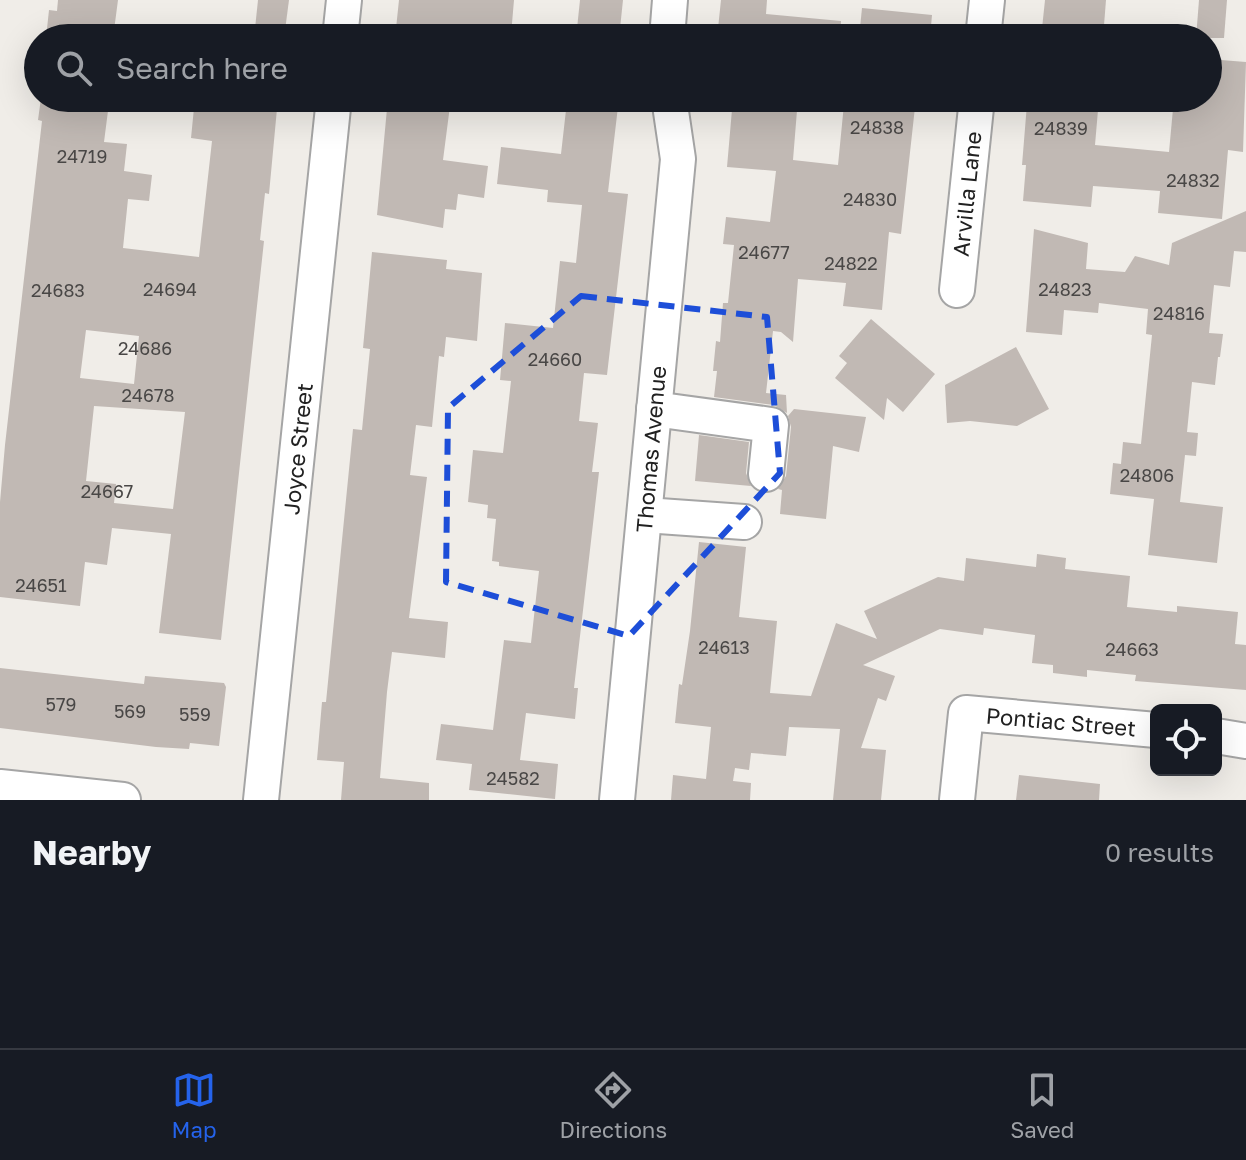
<!DOCTYPE html>
<html lang="en">
<head>
<meta charset="utf-8">
<style>
  body { margin:0; font-family:"Golos Text",sans-serif; background:#20242c; color:#f1f3f6 }
  .controls { position:absolute; right:24px; bottom:24px; display:grid; overflow:hidden; border-radius:12px; box-shadow:0 8px 32px #0002 }
  .controls button { width:72px; height:72px; display:grid; place-items:center; padding:0; border:0; border-bottom:2px solid #363941; background:#171b24; color:#f1f3f6; font:40px sans-serif }
  .list { margin:0; padding:0; list-style:none }
  h2 { display:flex; justify-content:space-between; align-items:center; height:104px; margin:0; padding:0 32px; font-size:34px }
  h2 small { font-size:26px; font-weight:400; color:#9ea1a6 }
  .icon { flex:none; width:44px; height:44px; fill:none; stroke:currentColor; stroke-width:2; stroke-linecap:round; stroke-linejoin:round }
  .map { position:relative; flex:none; width:1246px; height:800px; overflow:hidden }
  .search { position:absolute; background:#171b24; box-shadow:0 8px 32px #0002; left:24px; right:24px; top:24px; height:88px; display:flex; align-items:center; gap:20px; box-sizing:border-box; padding:0 28px; border-radius:44px; color:#9ea1a6; font-size:30px }
  .sheet { height:248px; background:#171b24 }
  nav { display:flex; justify-content:space-around; align-items:center; box-sizing:border-box; height:112px; border-top:2px solid #363941; background:#171b24; font-size:22px; color:#9ea1a6 }
  nav a { display:grid; justify-items:center; gap:4px }
  nav .on { color:#2563eb }
  .map>svg:first-child { display:block }
  .building { fill:#c1b9b4; fill-rule:evenodd }
  .lines { fill:none; stroke-linecap:round; stroke-linejoin:round }
  .minor-casing { stroke:#a5a5a5; stroke-width:38 }
  .minor { stroke:#fff; stroke-width:34 }
  .marked { fill:none; stroke:#1d4ed8; stroke-width:6; stroke-dasharray:16 10; stroke-linejoin:round }
  .labels { text-anchor:middle; stroke-width:6; stroke-linejoin:round; paint-order:stroke }
  .number-label { font-size:18px; fill:#494746 }
  .street-label { font-size:22px; fill:#212121; stroke:#fff }
</style>
</head>
<body>
<div class="map">
<svg width="1246" height="800" viewBox="0 0 1246 800">
  <rect width="100%" height="100%" fill="#f0ede8"/>
  <g class="building">
    <path d="M 58,0 L 118,0 L 113,38 L 46,38 L 49,10 L 57,11 Z"/>
    <path d="M 258,0 L 289,0 L 284,38 L 254,38 Z"/>
    <path d="M 399,0 L 514,0 L 511,35 L 474,31 L 474,38 L 395,38 Z"/>
    <path d="M 580,0 L 623,0 L 619,38 L 576,38 Z"/>
    <path d="M 721,0 L 767,0 L 766,14 L 841,21 L 840,38 L 717,38 Z"/>
    <path d="M 1045,0 L 1106,0 L 1103,38 L 1041,38 Z"/>
    <path d="M 1199,0 L 1227,0 L 1224,38 L 1196,38 Z"/>
    <path d="M 862,8 L 932,15 L 930,38 L 859,38 Z"/>
    <path d="M 1208,59 L 1246,62 L 1243,152 L 1228,150 L 1222,219 L 1158,213 L 1160,191 L 1093,186 L 1091,207 L 1023,201 L 1026,165 L 1022,165 L 1027,104 L 1098,110 L 1095,145 L 1169,152 L 1174,98 L 1208,98 Z"/>
    <path d="M 41,98 L 105,98 L 105,102 L 109,103 L 104,142 L 127,144 L 124,171 L 152,175 L 149,201 L 128,199 L 123,248 L 199,257 L 212,141 L 191,138 L 195,98 L 278,98 L 269,194 L 265,193 L 260,240 L 264,241 L 221,640 L 159,633 L 171,534 L 112,528 L 107,565 L 85,562 L 80,606 L 0,597 L 0,502 L 5,445 L 42,121 L 38,120 ZM 86,330 L 139,336 L 134,384 L 80,378 ZM 94,406 L 185,412 L 173,509 L 114,503 L 116,484 L 86,481 Z"/>
    <path d="M 388,98 L 451,98 L 443,160 L 488,166 L 484,198 L 458,194 L 456,210 L 445,209 L 443,228 L 377,215 Z"/>
    <path d="M 572,98 L 619,98 L 608,192 L 628,194 L 607,375 L 584,373 L 579,421 L 598,423 L 592,472 L 599,472 L 574,688 L 578,688 L 575,719 L 526,713 L 520,760 L 558,764 L 555,799 L 469,790 L 472,764 L 436,760 L 441,724 L 493,730 L 504,640 L 531,643 L 539,571 L 499,566 L 499,562 L 492,561 L 496,519 L 487,518 L 488,505 L 468,502 L 473,450 L 503,453 L 511,381 L 500,380 L 505,323 L 553,328 L 560,261 L 576,263 L 582,205 L 547,202 L 548,190 L 497,184 L 501,147 L 561,154 L 566,110 L 570,110 Z"/>
    <path d="M 733,98 L 798,98 L 793,160 L 838,165 L 844,104 L 878,107 L 879,98 L 916,98 L 901,234 L 889,232 L 882,310 L 843,306 L 846,283 L 798,279 L 793,342 L 781,332 L 773,331 L 766,393 L 786,395 L 787,413 L 774,405 L 714,397 L 717,371 L 713,371 L 716,341 L 720,342 L 723,303 L 728,303 L 734,245 L 723,244 L 726,217 L 770,222 L 776,171 L 727,167 Z"/>
    <path d="M 1246,211 L 1246,252 L 1234,251 L 1230,287 L 1214,285 L 1209,333 L 1223,334 L 1220,357 L 1218,357 L 1215,385 L 1192,382 L 1187,432 L 1198,433 L 1196,456 L 1185,455 L 1180,502 L 1223,507 L 1217,563 L 1148,555 L 1154,499 L 1110,494 L 1113,463 L 1121,464 L 1123,442 L 1141,444 L 1152,335 L 1146,334 L 1148,309 L 1099,303 L 1098,313 L 1064,310 L 1062,335 L 1026,332 L 1034,229 L 1088,243 L 1086,269 L 1125,272 L 1135,256 L 1169,265 L 1172,243 Z"/>
    <path d="M 372,252 L 447,260 L 446,269 L 482,273 L 477,341 L 446,337 L 444,357 L 439,356 L 432,427 L 416,425 L 410,475 L 427,477 L 409,618 L 448,622 L 445,658 L 392,652 L 387,692 L 380,778 L 429,783 L 429,800 L 341,800 L 344,762 L 317,760 L 322,702 L 326,702 L 353,429 L 362,430 L 370,349 L 363,348 Z"/>
    <path d="M 871,319 L 935,374 L 903,412 L 887,398 L 884,420 L 835,378 L 847,363 L 839,356 Z"/>
    <path d="M 1016,347 L 1049,409 L 1017,426 L 970,421 L 947,423 L 945,385 Z"/>
    <path d="M 794,409 L 866,417 L 859,452 L 833,446 L 826,519 L 780,514 L 782,490 L 778,489 L 786,476 L 791,427 L 788,416 Z"/>
    <path d="M 699,435 L 749,442 L 746,473 L 751,486 L 695,481 Z"/>
    <path d="M 699,542 L 746,547 L 739,617 L 777,621 L 770,693 L 811,696 L 836,623 L 877,639 L 864,611 L 938,577 L 964,581 L 966,558 L 1036,567 L 1037,554 L 1066,558 L 1065,569 L 1130,576 L 1127,607 L 1177,612 L 1177,606 L 1238,612 L 1235,644 L 1246,645 L 1246,690 L 1135,681 L 1136,675 L 1087,670 L 1087,677 L 1053,673 L 1053,665 L 1032,663 L 1035,635 L 984,628 L 983,635 L 940,629 L 863,665 L 895,676 L 886,701 L 878,698 L 861,748 L 886,750 L 881,800 L 833,800 L 840,729 L 789,727 L 786,756 L 751,753 L 749,770 L 735,768 L 733,781 L 751,783 L 750,800 L 671,800 L 673,775 L 706,779 L 711,727 L 675,723 L 679,684 L 682,685 L 690,631 Z"/>
    <path d="M 0,668 L 144,684 L 145,676 L 224,683 L 226,687 L 219,746 L 190,743 L 189,749 L 156,747 L 0,728 Z"/>
    <path d="M 1019,775 L 1100,784 L 1099,800 L 1016,800 Z"/>
  </g>
  <g class="lines">
    <g class="minor-casing">
      <g id="minor">
        <path d="M 340,38 L 344,0"/>
        <path d="M 667,38 L 670,0"/>
        <path d="M 983,38 L 987,0"/>
        <path d="M 957,290 L 977,98"/>
        <path d="M 654,409 L 771,425 L 766,474"/>
        <path d="M 645,515 L 744,522"/>
        <path d="M 1216,736 L 1246,741"/>
        <path d="M 0,787 L 123,800"/>
        <path d="M 261,800 L 334,98"/>
        <path d="M 617,800 L 678,159 L 669,98"/>
        <path d="M 957,800 L 966,713 L 1156,730"/>
      </g>
    </g>
    <use href="#minor" class="minor"/>
  </g>
  <path class="marked" d="M 581,296 L 767,317 L 780,473 L 629,636 L 446,582 L 448,408 Z"/>
  <g class="labels">
    <g class="number-label">
      <text x="877" y="134">24838</text>
      <text x="1061" y="135">24839</text>
      <text x="82" y="163">24719</text>
      <text x="1193" y="187">24832</text>
      <text x="870" y="206">24830</text>
      <text x="764" y="259">24677</text>
      <text x="851" y="270">24822</text>
      <text x="170" y="296">24694</text>
      <text x="1065" y="296">24823</text>
      <text x="58" y="297">24683</text>
      <text x="1179" y="320">24816</text>
      <text x="145" y="355">24686</text>
      <text x="555" y="366">24660</text>
      <text x="148" y="402">24678</text>
      <text x="1147" y="482">24806</text>
      <text x="107" y="498">24667</text>
      <text x="41" y="592">24651</text>
      <text x="724" y="654">24613</text>
      <text x="1132" y="656">24663</text>
      <text x="61" y="711">579</text>
      <text x="130" y="718">569</text>
      <text x="195" y="721">559</text>
      <text x="513" y="785">24582</text>
    </g>
    <g class="street-label">
      <text transform="translate(967 194) rotate(-84)" y="8">Arvilla Lane</text>
      <text transform="translate(298 449) rotate(-84)" y="8">Joyce Street</text>
      <text transform="translate(651 449) rotate(-85)" y="8">Thomas Avenue</text>
      <text transform="translate(1061 722) rotate(5)" y="8">Pontiac Street</text>
    </g>
  </g>
</svg>
<div class="controls">
<button><svg class="icon" aria-label="locate" viewBox="0 0 24 24"><circle cx="12" cy="12" r="6"/><path d="M12 2v4M12 18v4M2 12h4M18 12h4"/></svg></button>
</div>
<div class="search"><svg class="icon" aria-label="search" viewBox="0 0 24 24"><circle cx="10" cy="10" r="6"/><path d="M15 15l6 6"/></svg>Search here</div>
</div>
<section class="sheet">
<h2>Nearby<small>0 results</small></h2>
<ul class="list">
</ul>
</section>
<nav>
<a class="on"><svg class="icon" aria-label="map" viewBox="0 0 24 24"><path d="M3 6l6-2 6 2 6-2v14l-6 2-6-2-6 2zM9 4v14M15 6v14"/></svg>Map</a>
<a><svg class="icon" aria-label="directions" viewBox="0 0 24 24"><path d="M12 3l9 9-9 9-9-9zM9 14v-3h6M13 9l2 2-2 2"/></svg>Directions</a>
<a><svg class="icon" aria-label="saved" viewBox="0 0 24 24"><path d="M7 4h10v16l-5-4-5 4z"/></svg>Saved</a>
</nav>
</body>
</html>
